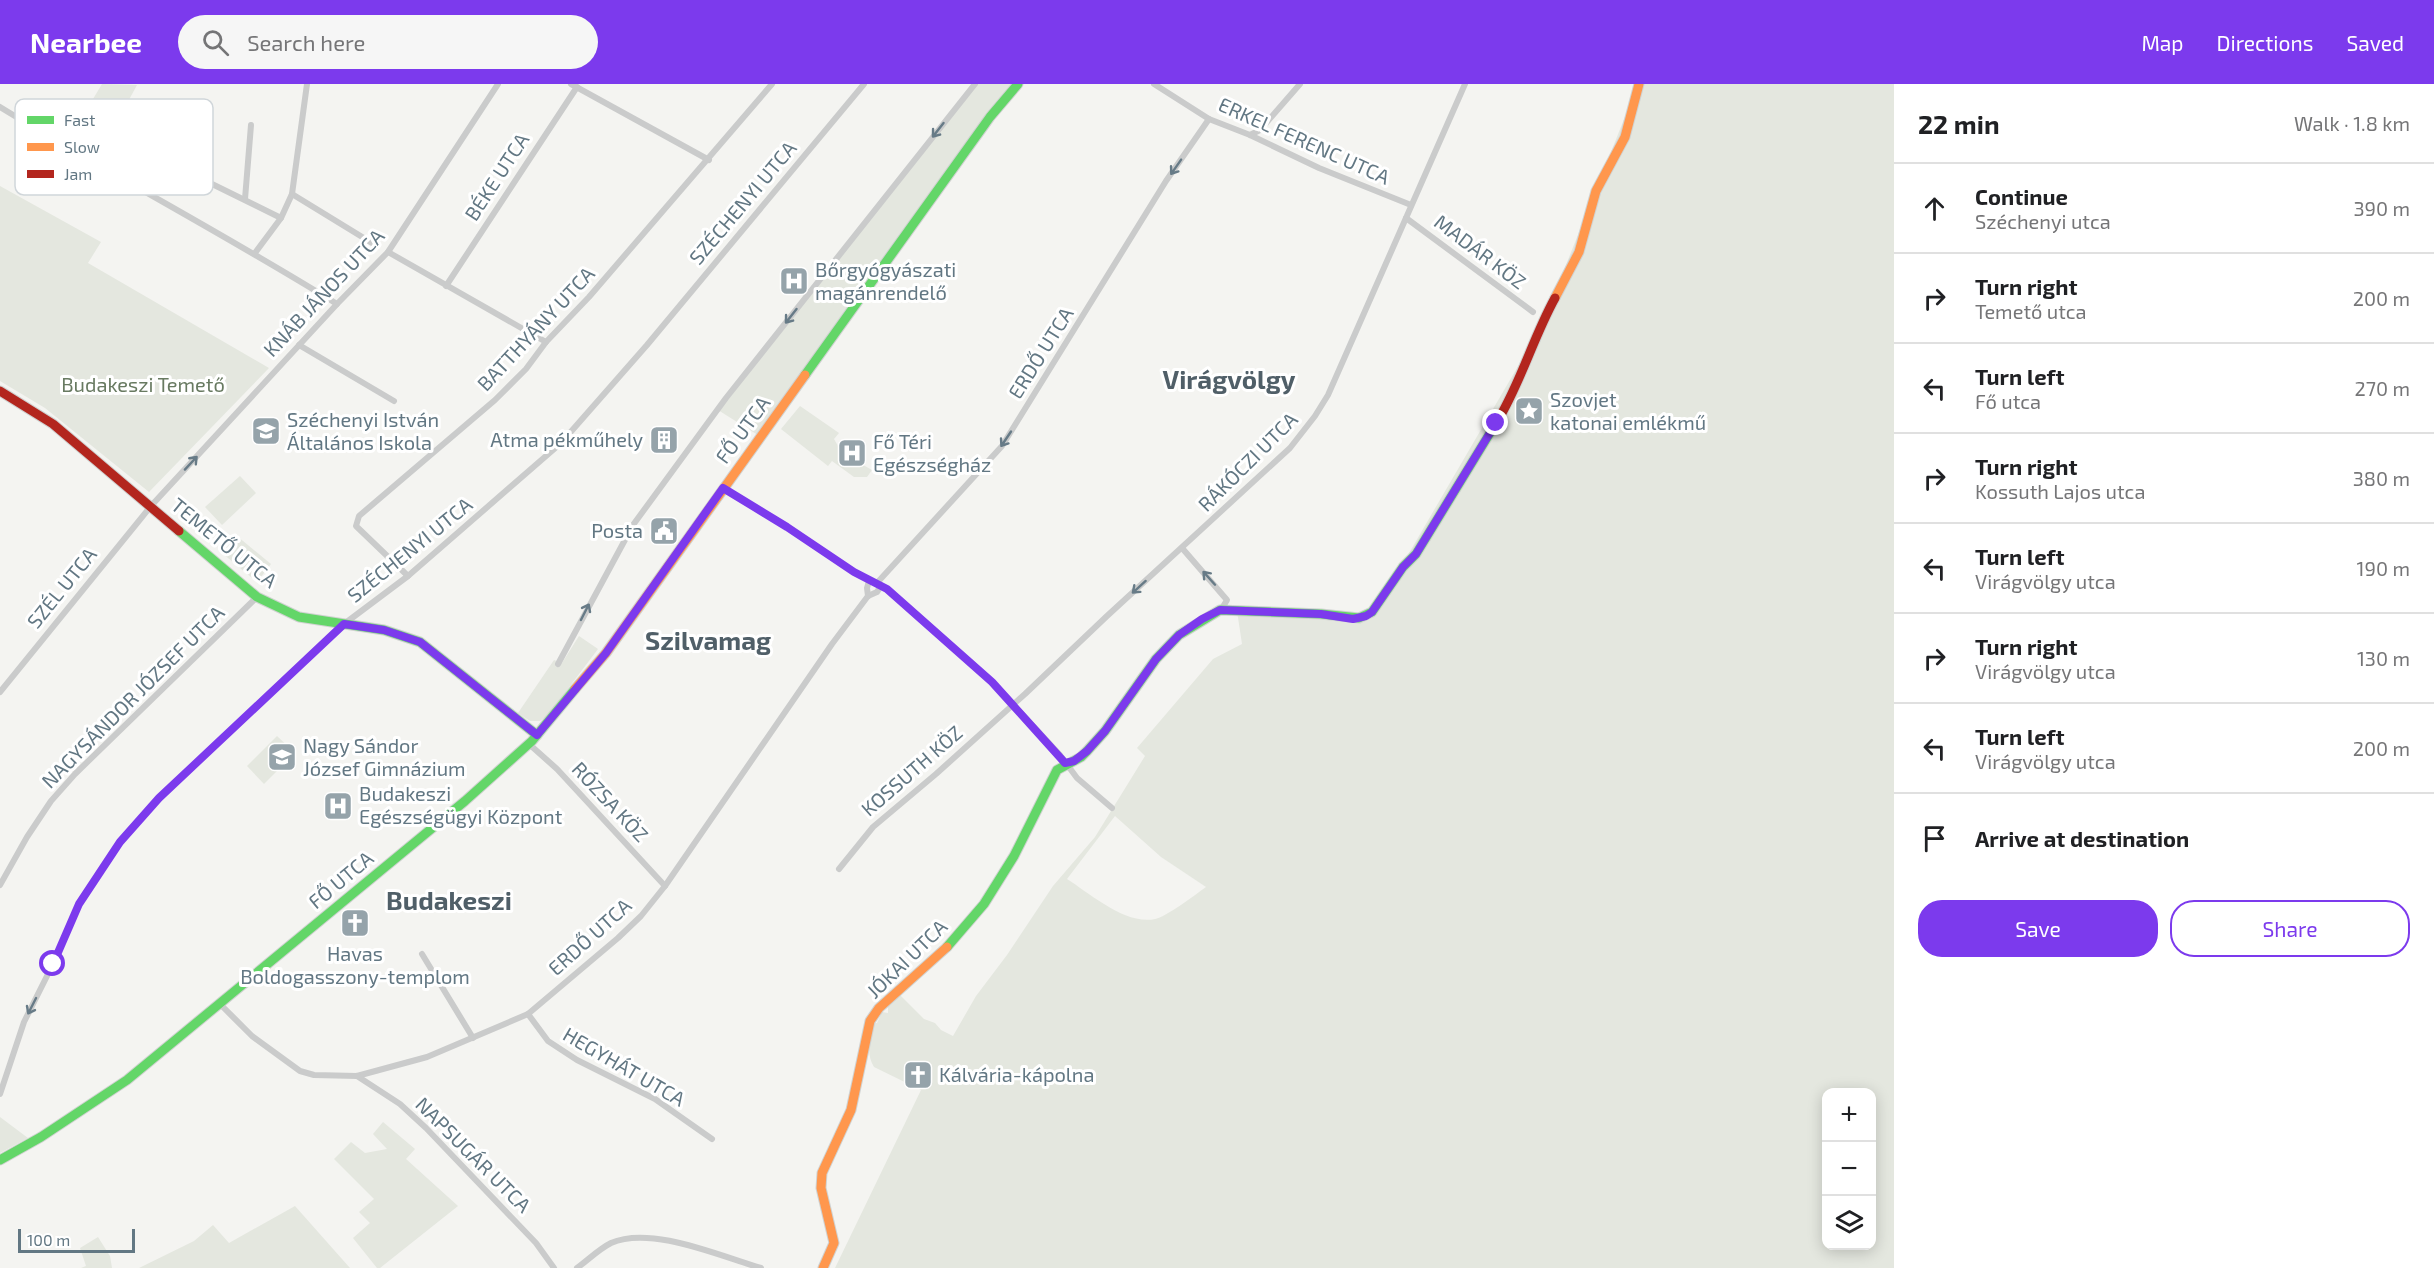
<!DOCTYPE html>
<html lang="en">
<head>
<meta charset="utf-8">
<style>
  body { margin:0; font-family:"Exo 2",sans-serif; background:#f6f6f6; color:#202124 }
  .controls { position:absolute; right:18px; bottom:18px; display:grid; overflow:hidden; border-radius:12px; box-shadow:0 3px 15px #0003 }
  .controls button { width:54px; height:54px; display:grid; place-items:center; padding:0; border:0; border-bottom:2px solid #e0e0e0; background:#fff; color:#202124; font:30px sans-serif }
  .scale { position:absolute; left:18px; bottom:15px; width:117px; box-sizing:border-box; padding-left:6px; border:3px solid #627783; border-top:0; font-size:16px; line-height:21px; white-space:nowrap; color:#627783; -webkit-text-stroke:4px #fff; paint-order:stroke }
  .stop { position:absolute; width:18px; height:18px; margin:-14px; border:4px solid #7c3aed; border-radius:50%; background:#fff }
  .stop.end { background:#7c3aed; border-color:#fff; box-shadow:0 2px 6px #0008 }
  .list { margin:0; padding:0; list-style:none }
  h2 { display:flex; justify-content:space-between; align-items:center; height:78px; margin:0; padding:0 24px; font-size:26px }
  h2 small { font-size:20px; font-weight:400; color:#757577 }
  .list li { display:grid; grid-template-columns:39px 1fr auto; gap:18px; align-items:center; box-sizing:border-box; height:90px; padding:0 24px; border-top:2px solid #e0e0e0 }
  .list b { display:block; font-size:22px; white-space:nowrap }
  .list p { margin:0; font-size:20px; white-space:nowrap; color:#757577 }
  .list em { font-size:20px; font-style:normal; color:#757577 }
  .actions { display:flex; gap:12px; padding:18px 24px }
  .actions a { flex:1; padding:14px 0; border:2px solid #7c3aed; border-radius:24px; text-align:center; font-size:21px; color:#7c3aed }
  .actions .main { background:#7c3aed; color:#fff }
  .icon { flex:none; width:33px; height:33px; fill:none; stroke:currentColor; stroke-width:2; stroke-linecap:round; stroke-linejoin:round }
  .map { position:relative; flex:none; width:1894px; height:1184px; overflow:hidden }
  header { display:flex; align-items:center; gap:36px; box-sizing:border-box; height:84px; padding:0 30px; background:#7c3aed; color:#fff }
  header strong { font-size:28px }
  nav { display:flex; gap:33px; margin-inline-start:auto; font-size:21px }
  .search { width:420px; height:54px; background:#f6f6f6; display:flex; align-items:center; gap:15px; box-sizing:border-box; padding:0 21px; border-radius:33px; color:#757577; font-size:22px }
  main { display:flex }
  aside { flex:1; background:#fff }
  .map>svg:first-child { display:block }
  .green { fill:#e4e7df; fill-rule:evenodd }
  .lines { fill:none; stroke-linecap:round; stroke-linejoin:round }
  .fast-casing { stroke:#d0d2d1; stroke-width:11 }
  .slow-casing { stroke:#d0d2d1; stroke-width:11 }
  .jam-casing { stroke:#d0d2d1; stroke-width:11 }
  .street { stroke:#cacbcb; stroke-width:6 }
  .fast { stroke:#63d668; stroke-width:9 }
  .slow { stroke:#ff974d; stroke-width:9 }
  .jam { stroke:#b3261e; stroke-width:9 }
  .oneway { stroke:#677b87 }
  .route { stroke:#7c3aed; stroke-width:8 }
  .labels { text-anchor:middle; stroke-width:6; stroke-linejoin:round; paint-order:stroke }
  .street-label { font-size:20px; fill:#627783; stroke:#fff }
  .poi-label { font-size:20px; fill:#627783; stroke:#fff; text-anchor:start }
  .park-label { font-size:20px; fill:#687a61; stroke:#fff }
  .district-label { font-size:26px; font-weight:bold; fill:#505f68; stroke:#fff }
  .key { fill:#fff; stroke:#d0d6da; stroke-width:1.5 }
  .key-label { font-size:16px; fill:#627783 }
</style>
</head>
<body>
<header>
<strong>Nearbee</strong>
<div class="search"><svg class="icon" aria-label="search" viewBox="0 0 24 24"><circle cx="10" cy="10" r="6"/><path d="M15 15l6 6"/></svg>Search here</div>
<nav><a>Map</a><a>Directions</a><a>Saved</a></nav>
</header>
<main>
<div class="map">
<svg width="1894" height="1184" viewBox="0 0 1894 1184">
  <rect width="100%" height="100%" fill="#f4f4f1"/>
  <g class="green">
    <path d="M 102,0 L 137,1 L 118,36 L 90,20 Z"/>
    <path d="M 975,0 L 1018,0 L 761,353 L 718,326 Z"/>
    <path d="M 1638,0 L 1894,0 L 1894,1184 L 835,1184 L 921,1006 L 874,983 C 865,969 871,954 874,939 L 877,939 L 882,928 L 888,929 L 888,922 L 900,911 L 924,935 L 935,939 L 941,946 L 953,952 L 976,912 L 1007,871 L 1053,802 L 1095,753 L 1145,672 L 1137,664 L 1213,575 L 1242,560 L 1237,527 L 1366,532 L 1388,505 L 1542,241 ZM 1115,732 L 1161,773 L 1206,803 C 1192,813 1178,824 1163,832 C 1133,848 1091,810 1067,795 ZM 1826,1008 L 1872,1008 L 1872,1162 L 1826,1162 Z"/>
    <path d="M 0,102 L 101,158 L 88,179 L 269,284 L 149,408 L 45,324 L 0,297 Z"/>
    <path d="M 800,322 L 839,349 L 834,355 L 842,369 L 872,386 L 867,393 L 854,393 L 832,377 L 828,382 L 781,345 Z"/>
    <path d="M 240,392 L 256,409 L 222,441 L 205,423 Z"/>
    <path d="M 237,452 L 271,480 L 257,498 L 222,469 Z"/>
    <path d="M 579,552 L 598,565 L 548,631 L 540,637 L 530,637 L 518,629 L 554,576 L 562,579 Z"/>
    <path d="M 277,652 L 295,669 L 264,700 L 247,682 Z"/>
    <path d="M 0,1033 L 28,1054 L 0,1069 Z"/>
    <path d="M 383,1038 L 415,1065 L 406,1075 L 458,1122 L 380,1184 L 377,1184 L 353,1154 L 370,1139 L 359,1128 L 374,1115 L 334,1075 L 351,1058 L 365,1069 L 387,1065 L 373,1050 Z"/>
    <path d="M 295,1122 L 350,1184 L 139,1184 L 194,1157 L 213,1141 L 229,1159 Z"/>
    <path d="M 98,1153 L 110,1172 L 112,1184 L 81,1184 L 86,1182 L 80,1164 Z"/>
  </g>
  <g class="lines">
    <g class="fast-casing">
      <g id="fast">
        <path d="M 805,291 L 990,33 L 1018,0"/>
        <path d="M 179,447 L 257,513 L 299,533 L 384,546 L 420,558 L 537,651"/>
        <path d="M 947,863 L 984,820 L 1014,772 L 1057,686 L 1081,673 L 1087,667 L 1105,647 L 1156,575 L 1179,551 L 1220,526 L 1321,530 L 1359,534 L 1372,528 L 1403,483 L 1416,470 L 1498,336"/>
        <path d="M 0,1076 L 41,1053 L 127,996 L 465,717 L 532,657 L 575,605"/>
      </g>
    </g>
    <g class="slow-casing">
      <g id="slow">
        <path d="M 1555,214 L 1579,168 L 1596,107 L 1625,53 L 1639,0"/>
        <path d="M 575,605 L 606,569 L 805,291"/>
        <path d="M 823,1184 L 834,1159 L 821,1104 L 822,1089 L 851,1026 L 870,937 L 879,924 L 947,863"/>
      </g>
    </g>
    <g class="jam-casing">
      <g id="jam">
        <path d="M 0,307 L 53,340 L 179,447"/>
        <path d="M 1498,336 C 1521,298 1533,254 1555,214"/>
      </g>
    </g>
    <g class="street">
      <path d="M 571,0 L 709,76"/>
      <path d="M 1154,0 L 1209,35 L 1250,51 L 1319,84 L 1411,121"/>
      <path d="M 0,23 C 111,91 226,151 337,220"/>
      <path d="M 1250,51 L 1260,46 L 1300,0"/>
      <path d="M 56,57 L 75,28 L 147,68 L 281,134"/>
      <path d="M 292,110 L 372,159"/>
      <path d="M 245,115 L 251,41"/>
      <path d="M 1406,134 L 1533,228"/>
      <path d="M 388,168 L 546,258"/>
      <path d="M 255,169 L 281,134 L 292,110 L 307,0"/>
      <path d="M 446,202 L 577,3"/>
      <path d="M 299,261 L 394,317"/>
      <path d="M 722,404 L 787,443 L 854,488 L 887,505 L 992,598 L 1060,671 L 1077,694 L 1112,724"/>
      <path d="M 1182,464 L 1227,516 L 1221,526"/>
      <path d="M 408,492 L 356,442 L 359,432 L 495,316 L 526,285 L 546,258 L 589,213 L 772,0"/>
      <path d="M 876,500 L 1002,362 L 1166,97 L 1209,35"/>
      <path d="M 868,512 L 867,504 L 869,497"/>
      <path d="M 558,580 L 633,441 L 726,314 L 975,0"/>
      <path d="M 0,608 L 151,422 L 337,220 L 388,168 L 498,0"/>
      <path d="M 529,660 L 557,685 L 665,802"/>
      <path d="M 839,785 L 873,743 L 936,690 L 1025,610 L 1107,532 L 1290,364 L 1315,332 L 1328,311 L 1465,0"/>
      <path d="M 0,801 L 27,753 L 51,717 L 75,690 L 257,513"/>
      <path d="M 422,870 L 473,954"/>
      <path d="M 219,919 L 252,952 L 300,987 L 314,991 L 357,992 L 427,973 L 528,930 L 618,854 L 641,832 L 665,802 L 832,560 L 868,512 L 877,508 L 881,502"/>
      <path d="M 528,930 L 548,957 L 577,976 L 655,1015 L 712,1055"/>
      <path d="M 357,992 L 400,1020 L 426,1044 L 536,1159 L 554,1184"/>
      <path d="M 0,1010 L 24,938 L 53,880 L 79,820 L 120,758 L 159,714 L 344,540 L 408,492 L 561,359 L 647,261 L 864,0"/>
      <path d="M 577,1184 C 588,1176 599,1165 611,1159 C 651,1141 722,1173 761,1184"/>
    </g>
    <use href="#fast" class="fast"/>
    <use href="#slow" class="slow"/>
    <use href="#jam" class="jam"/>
  </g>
  <defs><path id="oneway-shaft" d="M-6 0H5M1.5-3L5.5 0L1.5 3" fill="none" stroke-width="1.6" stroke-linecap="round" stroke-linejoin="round" transform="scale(1.5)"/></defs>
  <g class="oneway">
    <use href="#oneway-shaft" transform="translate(938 46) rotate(128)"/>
    <use href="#oneway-shaft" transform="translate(1176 83) rotate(125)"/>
    <use href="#oneway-shaft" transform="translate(791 232) rotate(128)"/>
    <use href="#oneway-shaft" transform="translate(1006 355) rotate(124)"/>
    <use href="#oneway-shaft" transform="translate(191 379) rotate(-47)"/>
    <use href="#oneway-shaft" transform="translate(1209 494) rotate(-132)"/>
    <use href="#oneway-shaft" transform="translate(1139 503) rotate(138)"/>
    <use href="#oneway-shaft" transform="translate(585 528) rotate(-63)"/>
    <use href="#oneway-shaft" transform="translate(32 922) rotate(117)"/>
  </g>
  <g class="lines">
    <path class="route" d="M 53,880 L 79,820 L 120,758 L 159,714 L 344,540 L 384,546 L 420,558 L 537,651 L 606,569 L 723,404 L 787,443 L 854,488 L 887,505 L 992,598 L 1065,679 L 1074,677 L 1087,667 L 1105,647 L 1156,575 L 1179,551 L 1202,535 L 1220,526 L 1321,530 L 1353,535 L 1366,532 L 1372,528 L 1403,483 L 1416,470 L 1496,339"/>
  </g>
  <defs>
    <g id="hospital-square" transform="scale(1.5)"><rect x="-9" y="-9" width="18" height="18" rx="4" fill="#95a3aa" stroke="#fff"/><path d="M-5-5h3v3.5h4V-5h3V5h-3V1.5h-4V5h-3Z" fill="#fff"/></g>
    <g id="sight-square" transform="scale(1.5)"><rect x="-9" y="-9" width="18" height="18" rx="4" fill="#95a3aa" stroke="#fff"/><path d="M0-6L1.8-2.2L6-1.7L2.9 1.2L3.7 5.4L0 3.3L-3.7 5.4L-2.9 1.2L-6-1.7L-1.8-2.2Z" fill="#fff"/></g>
    <g id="school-square" transform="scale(1.5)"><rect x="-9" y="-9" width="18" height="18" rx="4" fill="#95a3aa" stroke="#fff"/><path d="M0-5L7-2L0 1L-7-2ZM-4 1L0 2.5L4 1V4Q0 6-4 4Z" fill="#fff"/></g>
    <g id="building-square" transform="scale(1.5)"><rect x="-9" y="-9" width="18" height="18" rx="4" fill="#95a3aa" stroke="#fff"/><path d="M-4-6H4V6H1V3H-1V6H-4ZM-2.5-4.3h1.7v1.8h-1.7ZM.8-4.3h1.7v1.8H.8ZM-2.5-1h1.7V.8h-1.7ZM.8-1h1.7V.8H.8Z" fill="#fff"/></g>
    <g id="civic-square" transform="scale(1.5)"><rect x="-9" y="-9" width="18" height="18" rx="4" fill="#95a3aa" stroke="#fff"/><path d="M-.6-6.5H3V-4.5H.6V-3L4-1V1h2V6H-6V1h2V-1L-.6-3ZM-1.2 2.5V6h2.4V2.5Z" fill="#fff"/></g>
    <g id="church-square" transform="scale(1.5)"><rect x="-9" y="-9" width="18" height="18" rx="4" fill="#95a3aa" stroke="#fff"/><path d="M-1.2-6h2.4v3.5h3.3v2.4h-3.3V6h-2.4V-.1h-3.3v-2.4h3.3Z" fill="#fff"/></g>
  </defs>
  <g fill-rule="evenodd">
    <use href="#hospital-square" x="794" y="197"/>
    <use href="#sight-square" x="1529" y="327"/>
    <use href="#school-square" x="266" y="347"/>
    <use href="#building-square" x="664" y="356"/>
    <use href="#hospital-square" x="852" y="369"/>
    <use href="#civic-square" x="664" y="447"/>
    <use href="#school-square" x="282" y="673"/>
    <use href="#hospital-square" x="338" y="722"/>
    <use href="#church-square" x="355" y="839"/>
    <use href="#church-square" x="918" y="991"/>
  </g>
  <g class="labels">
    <g class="street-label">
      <text transform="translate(1304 57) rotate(24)" y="7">ERKEL FERENC UTCA</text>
      <text transform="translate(497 93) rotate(-57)" y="7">BÉKE UTCA</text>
      <text transform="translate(743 119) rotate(-50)" y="7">SZÉCHENYI UTCA</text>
      <text transform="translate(1480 168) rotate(37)" y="7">MADÁR KÖZ</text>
      <text transform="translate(324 209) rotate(-47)" y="7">KNÁB JÁNOS UTCA</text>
      <text transform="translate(536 245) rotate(-47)" y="7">BATTHYÁNY UTCA</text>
      <text transform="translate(1041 269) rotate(-58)" y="7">ERDŐ UTCA</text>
      <text transform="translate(743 346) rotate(-54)" y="7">FŐ UTCA</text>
      <text transform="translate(1248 378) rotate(-45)" y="7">RÁKÓCZI UTCA</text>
      <text transform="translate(224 459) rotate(39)" y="7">TEMETŐ UTCA</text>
      <text transform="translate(410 466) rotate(-39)" y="7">SZÉCHENYI UTCA</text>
      <text transform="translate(62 504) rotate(-51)" y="7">SZÉL UTCA</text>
      <text transform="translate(133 613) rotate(-45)" y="7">NAGYSÁNDOR JÓZSEF UTCA</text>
      <text transform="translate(912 687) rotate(-41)" y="7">KOSSUTH KÖZ</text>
      <text transform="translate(610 718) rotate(47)" y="7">RÓZSA KÖZ</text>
      <text transform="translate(341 796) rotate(-40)" y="7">FŐ UTCA</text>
      <text transform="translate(590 853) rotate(-42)" y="7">ERDŐ UTCA</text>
      <text transform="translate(907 875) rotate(-44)" y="7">JÓKAI UTCA</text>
      <text transform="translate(624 983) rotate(30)" y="7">HEGYHÁT UTCA</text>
      <text transform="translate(473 1071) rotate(45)" y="7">NAPSUGÁR UTCA</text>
    </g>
    <g class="poi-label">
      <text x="815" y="193">Bőrgyógyászati<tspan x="815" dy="23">magánrendelő</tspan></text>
      <text x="1550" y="323">Szovjet<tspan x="1550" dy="23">katonai emlékmű</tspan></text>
      <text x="287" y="343">Széchenyi István<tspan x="287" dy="23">Általános Iskola</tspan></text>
      <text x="643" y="363" text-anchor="end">Atma pékműhely</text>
      <text x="873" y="365">Fő Téri<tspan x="873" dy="23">Egészségház</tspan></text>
      <text x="643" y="454" text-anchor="end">Posta</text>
      <text x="303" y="669">Nagy Sándor<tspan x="303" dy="23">József Gimnázium</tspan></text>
      <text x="359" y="717">Budakeszi<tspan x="359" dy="23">Egészségügyi Központ</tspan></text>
      <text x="355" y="877" text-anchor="middle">Havas<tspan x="355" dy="23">Boldogasszony-templom</tspan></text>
      <text x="939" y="998">Kálvária-kápolna</text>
    </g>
    <g class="park-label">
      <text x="143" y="308">Budakeszi Temető</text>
    </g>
    <g class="district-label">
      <text x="1229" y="305">Virágvölgy</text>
      <text x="708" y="566">Szilvamag</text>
      <text x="449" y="826">Budakeszi</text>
    </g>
  </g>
  <rect x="15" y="15" width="198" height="96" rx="9" class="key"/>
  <rect x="27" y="32" width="27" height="8" fill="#63d668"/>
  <rect x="27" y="59" width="27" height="8" fill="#ff974d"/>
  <rect x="27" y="86" width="27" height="8" fill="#b3261e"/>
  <g class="key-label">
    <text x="64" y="42">Fast</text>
    <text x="64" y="69">Slow</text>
    <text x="64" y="96">Jam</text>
  </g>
</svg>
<div class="controls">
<button>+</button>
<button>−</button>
<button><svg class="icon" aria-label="layers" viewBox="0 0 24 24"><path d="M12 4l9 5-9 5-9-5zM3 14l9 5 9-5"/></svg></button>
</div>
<div class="scale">100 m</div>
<div class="stop" style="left:53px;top:880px"></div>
<div class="stop end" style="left:1496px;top:339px"></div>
</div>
<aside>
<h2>22 min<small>Walk · 1.8 km</small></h2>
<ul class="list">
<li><svg class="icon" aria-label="ahead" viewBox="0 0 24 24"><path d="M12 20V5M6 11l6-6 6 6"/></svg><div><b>Continue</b><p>Széchenyi utca</p></div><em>390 m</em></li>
<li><svg class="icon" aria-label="right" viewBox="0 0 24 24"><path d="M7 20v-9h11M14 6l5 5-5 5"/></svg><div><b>Turn right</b><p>Temető utca</p></div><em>200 m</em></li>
<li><svg class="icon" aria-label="left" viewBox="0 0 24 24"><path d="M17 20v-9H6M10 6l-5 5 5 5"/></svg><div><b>Turn left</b><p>Fő utca</p></div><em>270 m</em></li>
<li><svg class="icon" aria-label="right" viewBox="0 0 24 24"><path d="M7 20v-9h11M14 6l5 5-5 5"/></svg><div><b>Turn right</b><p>Kossuth Lajos utca</p></div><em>380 m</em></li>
<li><svg class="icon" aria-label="left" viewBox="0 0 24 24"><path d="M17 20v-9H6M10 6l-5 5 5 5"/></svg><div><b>Turn left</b><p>Virágvölgy utca</p></div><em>190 m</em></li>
<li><svg class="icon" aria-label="right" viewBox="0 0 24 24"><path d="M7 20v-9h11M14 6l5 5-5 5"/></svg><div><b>Turn right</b><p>Virágvölgy utca</p></div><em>130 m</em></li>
<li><svg class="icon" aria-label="left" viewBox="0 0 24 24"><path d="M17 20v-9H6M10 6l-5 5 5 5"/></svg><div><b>Turn left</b><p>Virágvölgy utca</p></div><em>200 m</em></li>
<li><svg class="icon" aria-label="arrive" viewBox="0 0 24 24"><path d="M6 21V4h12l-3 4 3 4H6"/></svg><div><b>Arrive at destination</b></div></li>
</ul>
<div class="actions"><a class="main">Save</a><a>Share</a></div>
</aside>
</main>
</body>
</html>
